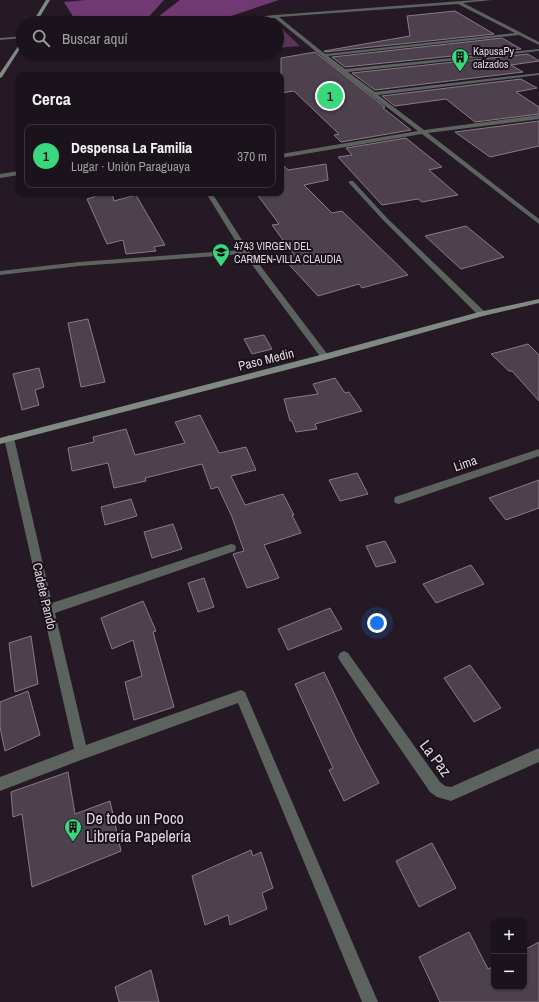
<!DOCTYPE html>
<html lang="es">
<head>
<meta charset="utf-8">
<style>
  body { margin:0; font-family:"Archivo Narrow",sans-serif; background:#241c24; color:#f1f3f6 }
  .controls { position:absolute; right:12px; bottom:12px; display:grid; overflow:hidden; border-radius:8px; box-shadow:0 1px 3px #0004 }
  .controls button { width:36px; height:36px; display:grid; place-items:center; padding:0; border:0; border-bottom:1px solid #39323a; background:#1b131b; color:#f1f3f6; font:20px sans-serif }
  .you { position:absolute; left:377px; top:623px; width:14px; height:14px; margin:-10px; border:3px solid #fff; border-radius:50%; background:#1a73e8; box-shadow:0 0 0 6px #1a73e833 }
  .badge { display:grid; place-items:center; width:26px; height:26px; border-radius:50%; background:#3bd77e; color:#111; font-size:13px; font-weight:700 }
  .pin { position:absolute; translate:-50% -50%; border:2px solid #fff; box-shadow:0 1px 4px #0006 }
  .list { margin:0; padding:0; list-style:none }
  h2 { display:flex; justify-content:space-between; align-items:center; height:52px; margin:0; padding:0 16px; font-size:17px }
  h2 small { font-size:13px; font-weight:400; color:#a09ea3 }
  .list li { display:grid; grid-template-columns:26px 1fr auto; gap:12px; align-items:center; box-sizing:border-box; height:64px; margin:0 8px 8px; padding:0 8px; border:1px solid #39323a; border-radius:8px }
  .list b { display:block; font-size:15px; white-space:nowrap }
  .list p { margin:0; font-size:13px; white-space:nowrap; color:#a09ea3 }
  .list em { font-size:13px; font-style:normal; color:#a09ea3 }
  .icon { flex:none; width:22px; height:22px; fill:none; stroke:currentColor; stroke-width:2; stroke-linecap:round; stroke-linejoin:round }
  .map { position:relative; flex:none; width:539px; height:1002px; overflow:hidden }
  .search { position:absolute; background:#1b131b; box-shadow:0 1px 3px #0004; left:16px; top:16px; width:268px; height:44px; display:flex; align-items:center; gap:10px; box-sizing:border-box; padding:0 14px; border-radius:22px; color:#a09ea3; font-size:15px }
  .panel { position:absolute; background:#1b131b; box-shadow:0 1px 3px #0004; left:16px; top:72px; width:268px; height:124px; border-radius:8px }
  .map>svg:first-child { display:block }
  .green { fill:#583458 }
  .forest { fill:#703972 }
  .building { fill:#4c414c; stroke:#887b88 }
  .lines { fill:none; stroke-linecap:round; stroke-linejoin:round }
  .street { fill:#5c625d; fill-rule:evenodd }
  .secondary { fill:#7f8a82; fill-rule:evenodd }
  .labels { text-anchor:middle; stroke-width:4; stroke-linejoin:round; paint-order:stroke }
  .far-poi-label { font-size:11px; fill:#dfd8df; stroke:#1a101a; text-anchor:start }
  .street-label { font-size:13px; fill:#dfd8df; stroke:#1a101a }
  .near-street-label { font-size:16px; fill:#dfd8df; stroke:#1a101a }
  .near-poi-label { font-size:16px; fill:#dfd8df; stroke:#1a101a; text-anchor:start }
</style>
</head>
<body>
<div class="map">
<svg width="539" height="1002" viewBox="0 0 539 1002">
  <rect width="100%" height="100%" fill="#241924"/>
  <g class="green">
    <path d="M 277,24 L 300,46 L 277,48 Z"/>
    <path d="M 179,53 L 238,53 L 183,60 Z"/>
  </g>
  <g class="forest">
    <path d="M 85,0 L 164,0 L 143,23 L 77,23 L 64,2 Z"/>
    <path d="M 180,0 L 279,0 L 216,21 L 191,23 L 150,23 Z"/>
  </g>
  <g class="building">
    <path d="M 455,11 L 494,34 L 325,52 L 324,51 L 410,36 L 407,16 Z"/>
    <path d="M 502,38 L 521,49 L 345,67 L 332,57 Z"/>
    <path d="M 315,52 L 385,107 L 383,108 L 411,130 L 341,142 L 334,135 L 339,134 L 294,91 L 281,93 L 281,58 Z"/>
    <path d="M 528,54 L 539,61 L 511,65 L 523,72 L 375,90 L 352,73 Z"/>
    <path d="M 521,79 L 537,88 L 516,92 L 539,107 L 539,114 L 475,122 L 446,99 L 395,106 L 382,96 Z"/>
    <path d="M 539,121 L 539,146 L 490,157 L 455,132 Z"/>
    <path d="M 406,138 L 442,167 L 429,170 L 458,195 L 422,202 L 418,199 L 382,205 L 338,157 L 352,155 L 346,148 Z"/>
    <path d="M 281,163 L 288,170 L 326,164 L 328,180 L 304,185 L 332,213 L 342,211 L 408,275 L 362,288 L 359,284 L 318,296 L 283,258 L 294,255 L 272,225 L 279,224 L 256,193 L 281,193 Z"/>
    <path d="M 94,193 L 112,193 L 114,201 L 136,195 L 165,245 L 154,247 L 156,251 L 126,254 L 123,240 L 107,244 L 87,199 L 94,197 Z"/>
    <path d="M 466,226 L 504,257 L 461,269 L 425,236 Z"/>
    <path d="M 88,319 L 105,382 L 81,387 L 68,323 Z"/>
    <path d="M 264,335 L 272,349 L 252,354 L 244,339 Z"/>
    <path d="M 528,344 L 539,355 L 539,401 L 512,371 L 509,371 L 491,354 Z"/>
    <path d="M 39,368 L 44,387 L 35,390 L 39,405 L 22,410 L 13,374 Z"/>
    <path d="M 335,378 L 345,393 L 349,392 L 362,411 L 315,424 L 317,429 L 296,432 L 292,421 L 290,421 L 284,399 L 318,394 L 313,384 Z"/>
    <path d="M 200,415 L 219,453 L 246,447 L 256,470 L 231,476 L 245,505 L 283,494 L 294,515 L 292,515 L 301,533 L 264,545 L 279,578 L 247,588 L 233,554 L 244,551 L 232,517 L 218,487 L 211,489 L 202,464 L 145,478 L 146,481 L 114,488 L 108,463 L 72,471 L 68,448 L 94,442 L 93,437 L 126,429 L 135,455 L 185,443 L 175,422 Z"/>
    <path d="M 357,473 L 368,494 L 340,501 L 329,480 Z"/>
    <path d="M 539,480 L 539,508 L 506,520 L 489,498 Z"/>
    <path d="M 131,499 L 137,516 L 105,525 L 101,507 Z"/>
    <path d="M 173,524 L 182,549 L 152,558 L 144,532 Z"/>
    <path d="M 385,541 L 396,562 L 376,567 L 366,546 Z"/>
    <path d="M 471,565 L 484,584 L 436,603 L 423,584 Z"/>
    <path d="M 204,578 L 214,607 L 198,612 L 188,583 Z"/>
    <path d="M 143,601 L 156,631 L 153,632 L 174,707 L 134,720 L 125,682 L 142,676 L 133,640 L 112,649 L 101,618 Z"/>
    <path d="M 330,608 L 342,629 L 288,650 L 278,629 Z"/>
    <path d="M 31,636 L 38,684 L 15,692 L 9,643 Z"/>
    <path d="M 470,665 L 501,708 L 474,722 L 444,678 Z"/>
    <path d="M 324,672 L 356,740 L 379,783 L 344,801 L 329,770 L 333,768 L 295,684 Z"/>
    <path d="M 28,691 L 40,735 L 5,751 L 0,727 L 0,702 Z"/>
    <path d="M 68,772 L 75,814 L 110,801 L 121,851 L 32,887 L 22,814 L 13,817 L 11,792 Z"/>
    <path d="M 432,843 L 456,888 L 419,907 L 396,861 Z"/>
    <path d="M 251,850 L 253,856 L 261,852 L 273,888 L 262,893 L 267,909 L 230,925 L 228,915 L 205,925 L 192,876 Z"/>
    <path d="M 469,932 L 488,969 L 494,966 L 494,987 L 524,987 L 524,950 L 539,942 L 539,1002 L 440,1002 L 419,957 Z"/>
    <path d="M 151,970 L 159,1002 L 119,1002 L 115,987 Z"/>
  </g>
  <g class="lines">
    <g class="street">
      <path d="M 475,0 L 492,0 L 463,3 L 539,42 L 539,45 L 519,35 L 328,56 L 345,69 L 539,49 L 539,51 L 348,72 L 375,92 L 539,73 L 539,75 L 378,95 L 424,130 L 539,115 L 539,119 L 428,133 L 539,219 L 539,224 L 422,134 L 281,158 L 281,154 L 418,131 L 341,72 L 275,18 L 189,23 L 275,15 ZM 458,4 L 515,33 L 325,54 L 279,17 Z"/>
      <path d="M 23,36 L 23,38 L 0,40 L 0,38 Z"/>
      <path d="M 19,171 L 19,175 L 0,178 L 0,174 Z"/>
      <path d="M 349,181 L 353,181 L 387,218 L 485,312 L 485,316 L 479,316 L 383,220 L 349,183 Z"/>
      <path d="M 206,193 L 212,193 L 249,251 L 328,355 L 329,357 L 328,359 L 322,359 L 244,254 L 79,266 L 0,275 L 0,271 L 79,262 L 241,250 Z"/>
      <path d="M 9,435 L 14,438 L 52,603 L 231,544 L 235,545 L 236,548 L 235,551 L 55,613 L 86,745 L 241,690 L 245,692 L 378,1002 L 362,1002 L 238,703 L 81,760 L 0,791 L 0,777 L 74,749 L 4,438 Z"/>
      <path d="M 539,449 L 539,456 L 399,504 L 395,503 L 394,500 L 395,497 Z"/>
      <path d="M 344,651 L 348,653 L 440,782 L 445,786 L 451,787 L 539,748 L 539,762 L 451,801 L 437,797 L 430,792 L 340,661 L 338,657 L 340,653 Z"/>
    </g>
    <g class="secondary">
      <path d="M 46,0 L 50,0 L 36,23 L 32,23 Z"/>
      <path d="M 23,39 L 23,44 L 2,77 L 0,78 L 0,73 Z"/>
      <path d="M 539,299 L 539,303 L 483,316 L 325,360 L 0,444 L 0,438 L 324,354 L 479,312 Z"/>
    </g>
  </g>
  <defs>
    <g id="building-pin" transform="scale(0.9)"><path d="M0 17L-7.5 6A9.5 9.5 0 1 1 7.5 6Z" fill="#3bd77e" stroke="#1a101a"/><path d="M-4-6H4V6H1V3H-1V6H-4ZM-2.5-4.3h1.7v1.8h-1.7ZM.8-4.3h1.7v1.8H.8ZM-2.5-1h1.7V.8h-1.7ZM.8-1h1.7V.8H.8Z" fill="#111"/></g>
    <g id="school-pin" transform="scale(0.9)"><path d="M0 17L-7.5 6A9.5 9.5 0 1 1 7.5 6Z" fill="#3bd77e" stroke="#1a101a"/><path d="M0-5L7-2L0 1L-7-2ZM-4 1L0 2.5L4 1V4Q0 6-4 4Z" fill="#111"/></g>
  </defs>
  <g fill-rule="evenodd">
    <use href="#building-pin" x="460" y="57"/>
    <use href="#school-pin" x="221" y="252"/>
    <use href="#building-pin" x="73" y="827"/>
  </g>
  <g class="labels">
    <g class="far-poi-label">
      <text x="473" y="55">KapusaPy<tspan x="473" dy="13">calzados</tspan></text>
      <text x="234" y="250">4743 VIRGEN DEL<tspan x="234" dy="13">CARMEN-VILLA CLAUDIA</tspan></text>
    </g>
    <g class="street-label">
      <text transform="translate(266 359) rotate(-14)" y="5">Paso Medin</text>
      <text transform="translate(465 463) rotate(-19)" y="5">Lima</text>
      <text transform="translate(45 596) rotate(77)" y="5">Cadete Pando</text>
    </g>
    <g class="near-street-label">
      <text transform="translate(436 758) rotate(53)" y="6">La Paz</text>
    </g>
    <g class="near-poi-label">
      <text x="86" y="824">De todo un Poco<tspan x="86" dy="18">Librería Papelería</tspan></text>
    </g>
  </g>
</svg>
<div class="controls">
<button>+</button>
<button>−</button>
</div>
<div class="you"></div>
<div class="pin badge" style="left:330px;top:96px">1</div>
<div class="search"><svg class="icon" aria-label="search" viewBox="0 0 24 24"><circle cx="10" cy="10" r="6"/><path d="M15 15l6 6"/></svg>Buscar aquí</div>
<section class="panel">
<h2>Cerca<small></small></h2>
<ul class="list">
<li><span class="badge">1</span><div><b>Despensa La Familia</b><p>Lugar · Unión Paraguaya</p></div><em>370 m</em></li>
</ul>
</section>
</div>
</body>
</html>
